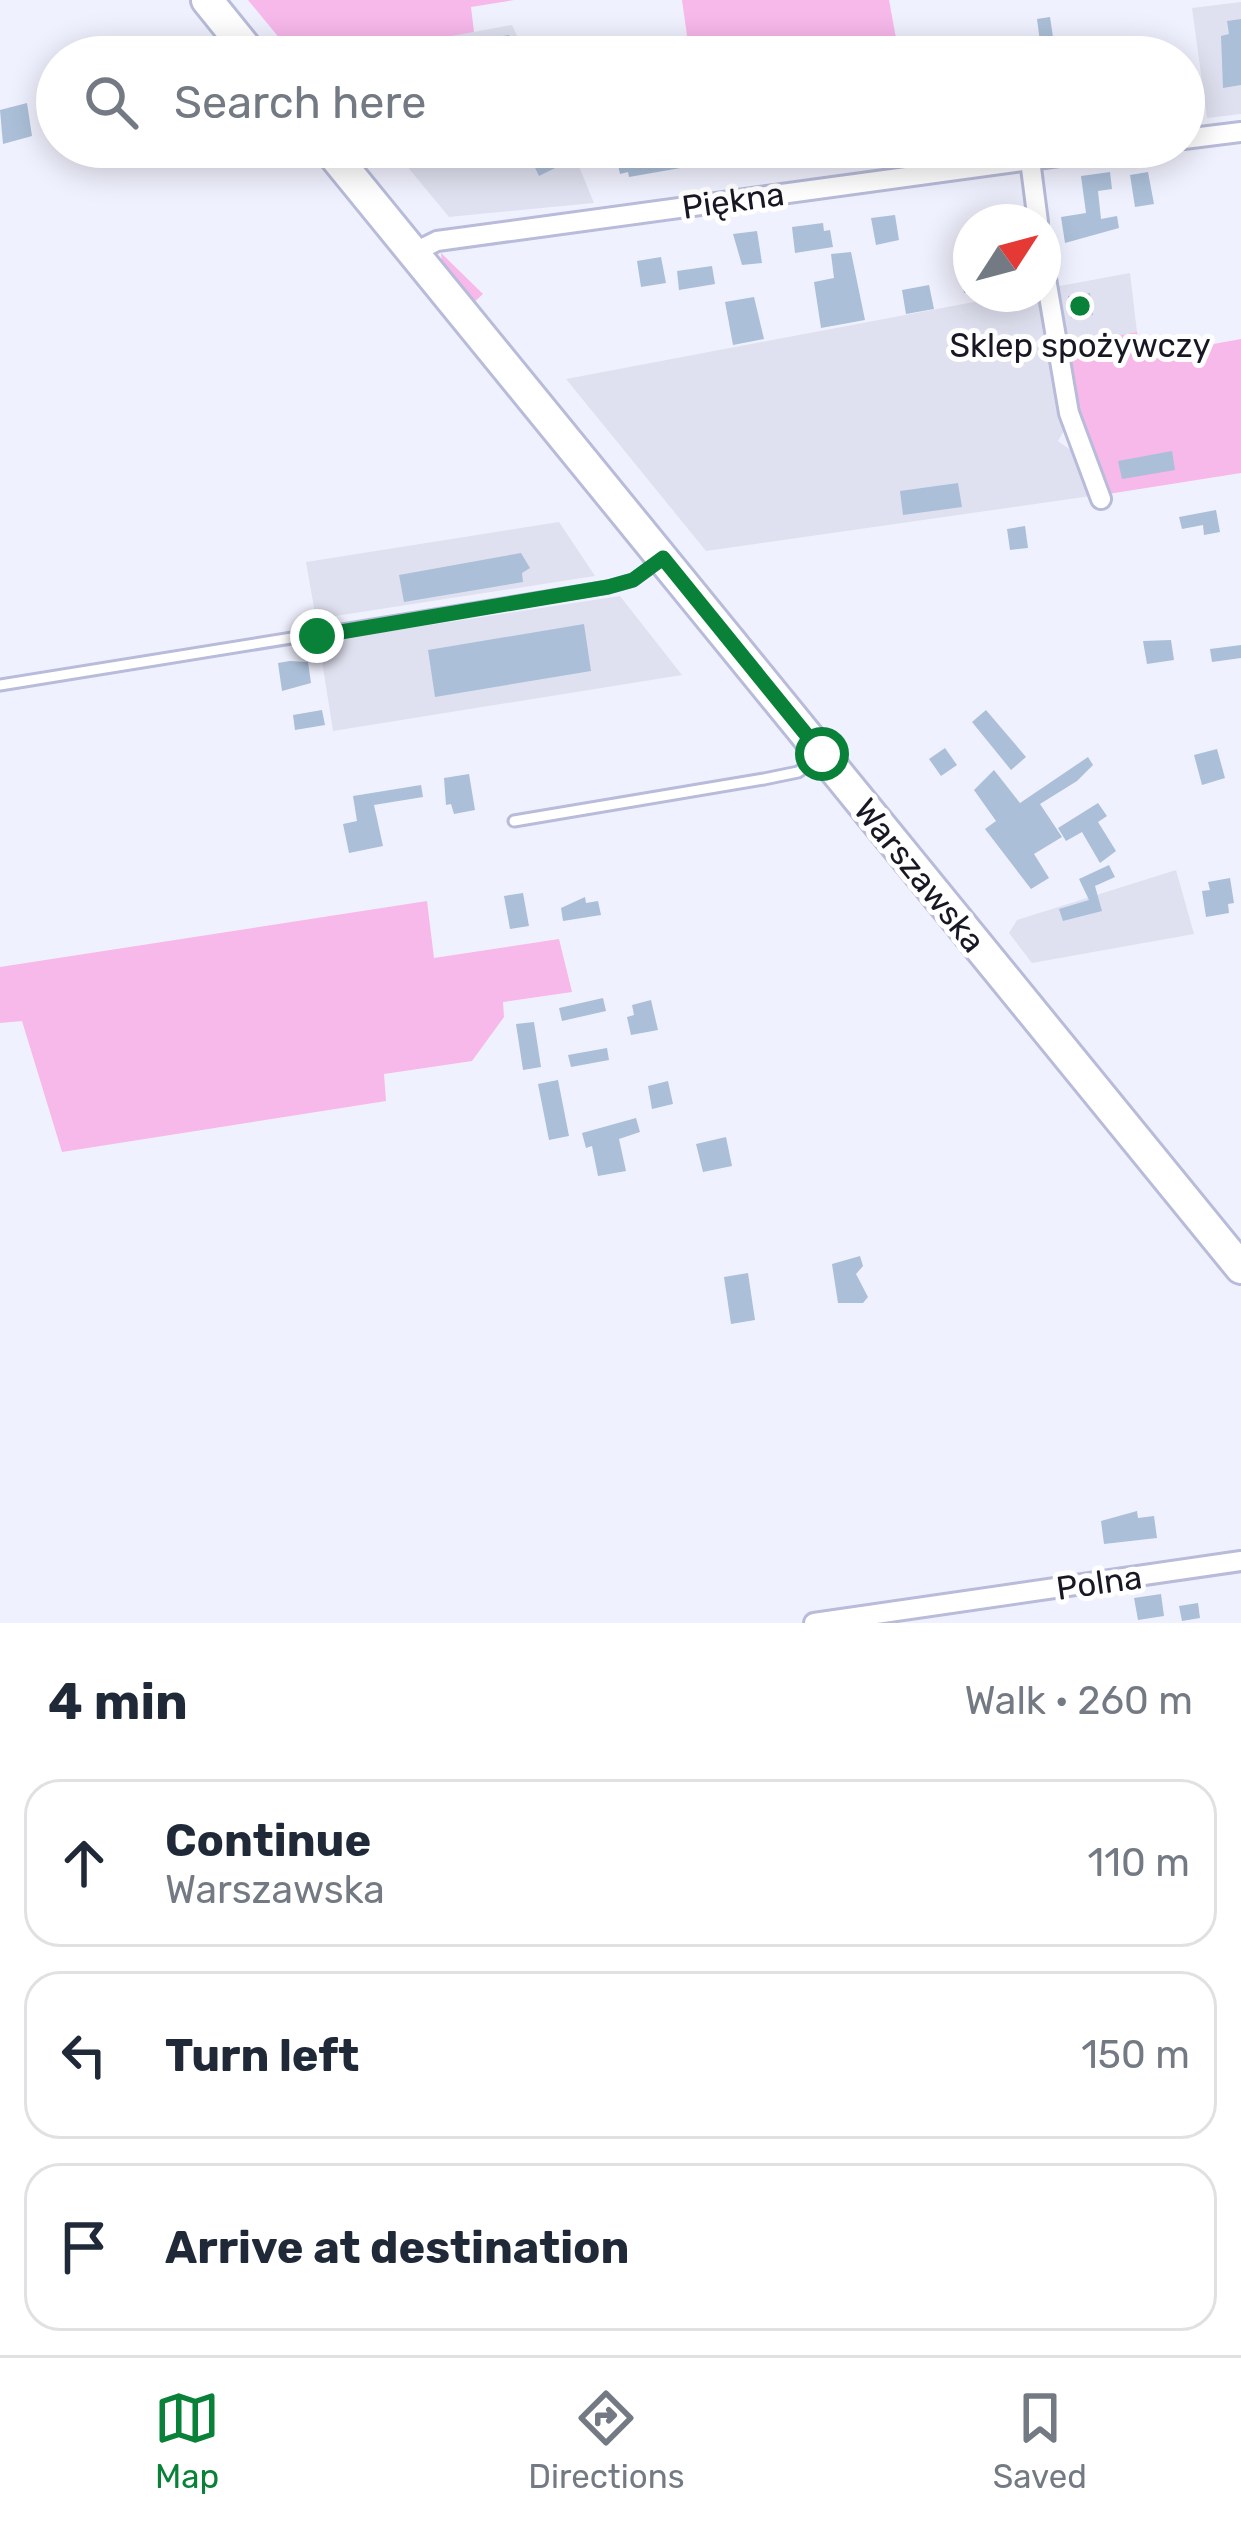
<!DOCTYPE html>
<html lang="en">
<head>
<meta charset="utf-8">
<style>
  body { margin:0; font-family:Rubik,sans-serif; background:#f6f6f7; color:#1f2937 }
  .compass { position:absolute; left:953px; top:204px; width:108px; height:108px; border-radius:50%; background:#fff; box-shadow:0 6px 30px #0003; rotate:54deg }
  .stop { position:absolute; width:36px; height:36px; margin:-27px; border:9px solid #0a8139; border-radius:50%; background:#fff }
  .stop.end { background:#0a8139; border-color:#fff; box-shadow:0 3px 12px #0008 }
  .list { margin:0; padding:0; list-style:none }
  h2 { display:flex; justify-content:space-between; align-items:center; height:156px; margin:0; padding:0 48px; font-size:51px }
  h2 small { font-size:39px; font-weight:400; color:#747a83 }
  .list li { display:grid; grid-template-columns:78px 1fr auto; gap:36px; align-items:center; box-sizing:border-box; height:168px; margin:0 24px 24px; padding:0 24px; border:3px solid #e0e1e3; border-radius:36px }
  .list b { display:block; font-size:45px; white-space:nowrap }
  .list p { margin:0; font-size:39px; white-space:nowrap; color:#747a83 }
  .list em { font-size:39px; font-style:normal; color:#747a83 }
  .icon { flex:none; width:66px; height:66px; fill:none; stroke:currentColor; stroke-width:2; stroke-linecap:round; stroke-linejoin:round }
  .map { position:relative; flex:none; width:1241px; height:1623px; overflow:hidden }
  .search { position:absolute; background:#fff; box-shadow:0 6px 30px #0003; left:36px; right:36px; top:36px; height:132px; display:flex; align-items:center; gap:30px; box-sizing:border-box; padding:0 42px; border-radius:66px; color:#747a83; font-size:45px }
  .sheet { height:732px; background:#fff }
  nav { display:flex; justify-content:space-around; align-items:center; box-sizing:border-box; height:168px; border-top:3px solid #e0e1e3; background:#fff; font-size:33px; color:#747a83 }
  nav a { display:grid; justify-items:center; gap:6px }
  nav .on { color:#0a8139 }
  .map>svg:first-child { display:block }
  .built { fill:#e0e1f0 }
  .green { fill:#f7b8ea }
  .building { fill:#abbfd8 }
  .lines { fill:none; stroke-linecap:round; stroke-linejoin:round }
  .lane-casing { stroke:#b8bbd9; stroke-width:15 }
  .street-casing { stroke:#b8bbd9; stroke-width:24 }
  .primary-casing { stroke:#b8bbd9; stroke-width:36 }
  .lane { stroke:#fff; stroke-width:9 }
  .street { stroke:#fff; stroke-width:18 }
  .primary { stroke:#fff; stroke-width:30 }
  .route { stroke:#0a8139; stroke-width:15 }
  .poi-dot { fill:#0a8139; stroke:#fff; stroke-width:4.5 }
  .labels { text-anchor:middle; stroke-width:10; stroke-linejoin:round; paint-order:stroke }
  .street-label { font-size:33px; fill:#171823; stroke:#fff }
  .poi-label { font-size:33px; fill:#171823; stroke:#fff }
</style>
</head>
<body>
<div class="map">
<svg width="1241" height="1623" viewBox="0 0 1241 1623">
  <rect width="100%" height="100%" fill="#f0f1fe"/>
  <g class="built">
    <path d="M 1241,2 L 1241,114 L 1207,118 L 1192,8 Z"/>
    <path d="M 512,25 L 527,57 L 338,57 Z"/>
    <path d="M 391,147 L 571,147 L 594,203 L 449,217 Z"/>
    <path d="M 1130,273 L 1137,332 L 1063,346 L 1054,287 Z"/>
    <path d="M 1016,294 L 1039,294 L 1044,335 L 1034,343 L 1048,357 L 1065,429 L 1058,441 L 1072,451 L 1091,496 L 706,551 L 566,379 Z"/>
    <path d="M 559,522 L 595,576 L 316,619 L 306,562 Z"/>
    <path d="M 620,596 L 682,675 L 333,731 L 319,642 Z"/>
    <path d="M 1176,870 L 1194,934 L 1032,963 L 1009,933 L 1017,920 Z"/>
  </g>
  <g class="green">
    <path d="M 248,0 L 514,0 L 471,7 L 474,32 L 338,57 L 295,57 Z"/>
    <path d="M 682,0 L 889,0 L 898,49 L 850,57 L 690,57 Z"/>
    <path d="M 441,253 L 483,294 L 473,303 L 442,264 Z"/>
    <path d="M 1137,332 L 1142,357 L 1241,339 L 1241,473 L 1108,494 L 1080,427 L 1063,346 Z"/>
    <path d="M 427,901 L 434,958 L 559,939 L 572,992 L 503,1002 L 504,1017 L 472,1061 L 384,1074 L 386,1101 L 62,1152 L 22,1021 L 0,1023 L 0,967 Z"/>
  </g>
  <g class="building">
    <path d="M 1050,17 L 1056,57 L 1042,57 L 1037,19 Z"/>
    <path d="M 1241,19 L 1241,85 L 1223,88 L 1221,36 L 1229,34 L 1227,21 Z"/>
    <path d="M 509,35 L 513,57 L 421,57 L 420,50 Z"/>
    <path d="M 27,103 L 32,136 L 3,144 L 0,110 Z"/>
    <path d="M 525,147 L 560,147 L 567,162 L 539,176 Z"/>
    <path d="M 614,147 L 641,147 L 643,155 L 688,147 L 692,166 L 629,177 L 628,172 L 620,174 Z"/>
    <path d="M 1110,172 L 1112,189 L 1098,191 L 1101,219 L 1117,216 L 1119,228 L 1065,243 L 1061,217 L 1086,213 L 1081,176 Z"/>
    <path d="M 1148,172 L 1154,204 L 1135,207 L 1130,175 Z"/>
    <path d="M 895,215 L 899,240 L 876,245 L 871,218 Z"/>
    <path d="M 823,223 L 824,231 L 830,230 L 833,247 L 795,253 L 792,227 Z"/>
    <path d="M 757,231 L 762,263 L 742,265 L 733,234 Z"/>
    <path d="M 971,249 L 971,292 L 964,293 L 957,251 Z"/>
    <path d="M 851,252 L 865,320 L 821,328 L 814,282 L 834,278 L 831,254 Z"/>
    <path d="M 661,257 L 666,283 L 641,287 L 637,261 Z"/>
    <path d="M 712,266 L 715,284 L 679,290 L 677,271 Z"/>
    <path d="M 929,285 L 934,309 L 906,314 L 902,290 Z"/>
    <path d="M 1090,293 L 1093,315 L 1071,318 L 1068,296 Z"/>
    <path d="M 754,297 L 764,339 L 733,345 L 725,302 Z"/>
    <path d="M 1172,451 L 1175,470 L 1122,479 L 1118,461 Z"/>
    <path d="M 958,483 L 962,507 L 903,515 L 900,491 Z"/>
    <path d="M 1216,510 L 1220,532 L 1204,535 L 1203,525 L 1182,529 L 1179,517 Z"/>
    <path d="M 1025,526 L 1028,548 L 1010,550 L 1007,529 Z"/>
    <path d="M 521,553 L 530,568 L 522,573 L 523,582 L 404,602 L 399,575 Z"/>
    <path d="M 584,624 L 591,671 L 435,697 L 428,650 Z"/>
    <path d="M 1171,640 L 1174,660 L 1147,664 L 1143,641 Z"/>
    <path d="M 1241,645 L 1241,658 L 1212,662 L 1210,649 Z"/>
    <path d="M 290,661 L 308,662 L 311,683 L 282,691 L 278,663 Z"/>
    <path d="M 322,710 L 325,725 L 295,730 L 293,715 Z"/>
    <path d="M 986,710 L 1026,757 L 1011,770 L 972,722 Z"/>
    <path d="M 945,748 L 957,765 L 941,776 L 929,759 Z"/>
    <path d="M 1217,749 L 1225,778 L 1202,785 L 1194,755 Z"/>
    <path d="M 1088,757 L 1093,765 L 1077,781 L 1040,804 L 1062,837 L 1034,854 L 1049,878 L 1031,889 L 985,829 L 996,821 L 974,790 L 994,770 L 1020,803 Z"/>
    <path d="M 469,774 L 475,810 L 454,814 L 451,804 L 446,805 L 444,778 Z"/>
    <path d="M 421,785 L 423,797 L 374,805 L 383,846 L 349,853 L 343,824 L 357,821 L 353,796 Z"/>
    <path d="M 1098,803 L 1107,816 L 1098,822 L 1116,851 L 1100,863 L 1082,832 L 1066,841 L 1058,828 Z"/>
    <path d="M 1109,865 L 1115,877 L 1095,886 L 1102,911 L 1063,921 L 1059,909 L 1089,900 L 1079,879 Z"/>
    <path d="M 1230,878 L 1234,903 L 1228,904 L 1229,913 L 1206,917 L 1202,891 L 1210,890 L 1208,882 Z"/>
    <path d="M 523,893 L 529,926 L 510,929 L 504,896 Z"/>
    <path d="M 585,897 L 586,903 L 598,901 L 601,915 L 563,921 L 561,908 Z"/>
    <path d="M 603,998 L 606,1011 L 562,1021 L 559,1008 Z"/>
    <path d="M 651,1000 L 658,1030 L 631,1035 L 627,1017 L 634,1015 L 632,1005 Z"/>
    <path d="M 534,1022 L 541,1067 L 523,1070 L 516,1024 Z"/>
    <path d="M 607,1048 L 609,1060 L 571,1067 L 568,1055 Z"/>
    <path d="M 558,1080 L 569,1136 L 549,1140 L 538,1084 Z"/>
    <path d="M 668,1081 L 673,1104 L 652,1109 L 648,1086 Z"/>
    <path d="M 636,1118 L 640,1132 L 619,1139 L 626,1171 L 598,1176 L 592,1146 L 586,1148 L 582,1133 Z"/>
    <path d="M 726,1137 L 732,1166 L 703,1172 L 696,1144 Z"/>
    <path d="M 860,1256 L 863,1266 L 856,1274 L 868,1297 L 863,1303 L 838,1303 L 832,1264 Z"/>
    <path d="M 748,1273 L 755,1320 L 731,1324 L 724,1277 Z"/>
    <path d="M 1137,1511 L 1138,1518 L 1154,1516 L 1157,1538 L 1104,1544 L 1101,1521 Z"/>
    <path d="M 1161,1594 L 1164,1616 L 1138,1620 L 1134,1598 Z"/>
    <path d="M 1198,1603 L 1200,1618 L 1182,1621 L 1179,1606 Z"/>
  </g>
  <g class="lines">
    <g class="lane-casing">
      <g id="lane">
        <path d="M 0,685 L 608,587 L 633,580 L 658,562"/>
        <path d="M 514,821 L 764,779 L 798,772 L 818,758"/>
      </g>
    </g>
    <g class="street-casing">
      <g id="street">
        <path d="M 1184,139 L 1241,132"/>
        <path d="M 1030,160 L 1038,222"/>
        <path d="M 413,253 L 437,241 L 1126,147"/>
        <path d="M 1043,261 L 1069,413 L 1101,499"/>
        <path d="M 814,1623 L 1241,1561"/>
      </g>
    </g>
    <g class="primary-casing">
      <g id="primary">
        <path d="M 207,0 L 253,57"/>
        <path d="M 327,147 L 1241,1268"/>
      </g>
    </g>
    <use href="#lane" class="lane"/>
    <use href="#street" class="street"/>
    <use href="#primary" class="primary"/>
  </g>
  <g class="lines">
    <path class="route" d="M 317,636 L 608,587 L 633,580 L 663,558 L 822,754"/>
  </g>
  <circle class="poi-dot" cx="1080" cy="306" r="12"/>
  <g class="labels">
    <g class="street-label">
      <text transform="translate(733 200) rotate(-8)" y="12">Piękna</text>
      <text transform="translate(920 875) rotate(51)" y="12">Warszawska</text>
      <text transform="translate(1099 1582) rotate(-8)" y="12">Polna</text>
    </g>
    <g class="poi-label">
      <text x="1080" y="357">Sklep spożywczy</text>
    </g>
  </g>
</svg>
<svg class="compass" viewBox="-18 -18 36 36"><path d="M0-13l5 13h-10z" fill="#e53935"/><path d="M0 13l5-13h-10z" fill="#747a83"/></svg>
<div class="stop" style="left:822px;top:754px"></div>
<div class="stop end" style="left:317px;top:636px"></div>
<div class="search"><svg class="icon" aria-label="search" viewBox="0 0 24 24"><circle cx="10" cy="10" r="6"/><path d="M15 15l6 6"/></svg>Search here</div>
</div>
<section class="sheet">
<h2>4 min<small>Walk · 260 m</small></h2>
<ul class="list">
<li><svg class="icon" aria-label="ahead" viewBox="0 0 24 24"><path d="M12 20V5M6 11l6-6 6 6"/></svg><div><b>Continue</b><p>Warszawska</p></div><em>110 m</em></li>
<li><svg class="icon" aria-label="left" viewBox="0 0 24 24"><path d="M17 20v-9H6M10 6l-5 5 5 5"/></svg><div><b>Turn left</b></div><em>150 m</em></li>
<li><svg class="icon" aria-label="arrive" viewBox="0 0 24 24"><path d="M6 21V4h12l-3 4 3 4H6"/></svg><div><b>Arrive at destination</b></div></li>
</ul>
</section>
<nav>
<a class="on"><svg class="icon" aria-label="map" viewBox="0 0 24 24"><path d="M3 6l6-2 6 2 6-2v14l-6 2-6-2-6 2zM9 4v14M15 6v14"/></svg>Map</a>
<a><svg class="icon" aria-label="directions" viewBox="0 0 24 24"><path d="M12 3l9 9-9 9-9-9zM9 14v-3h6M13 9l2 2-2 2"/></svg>Directions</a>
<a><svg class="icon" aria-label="saved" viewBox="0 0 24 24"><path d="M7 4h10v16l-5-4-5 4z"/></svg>Saved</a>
</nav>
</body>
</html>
